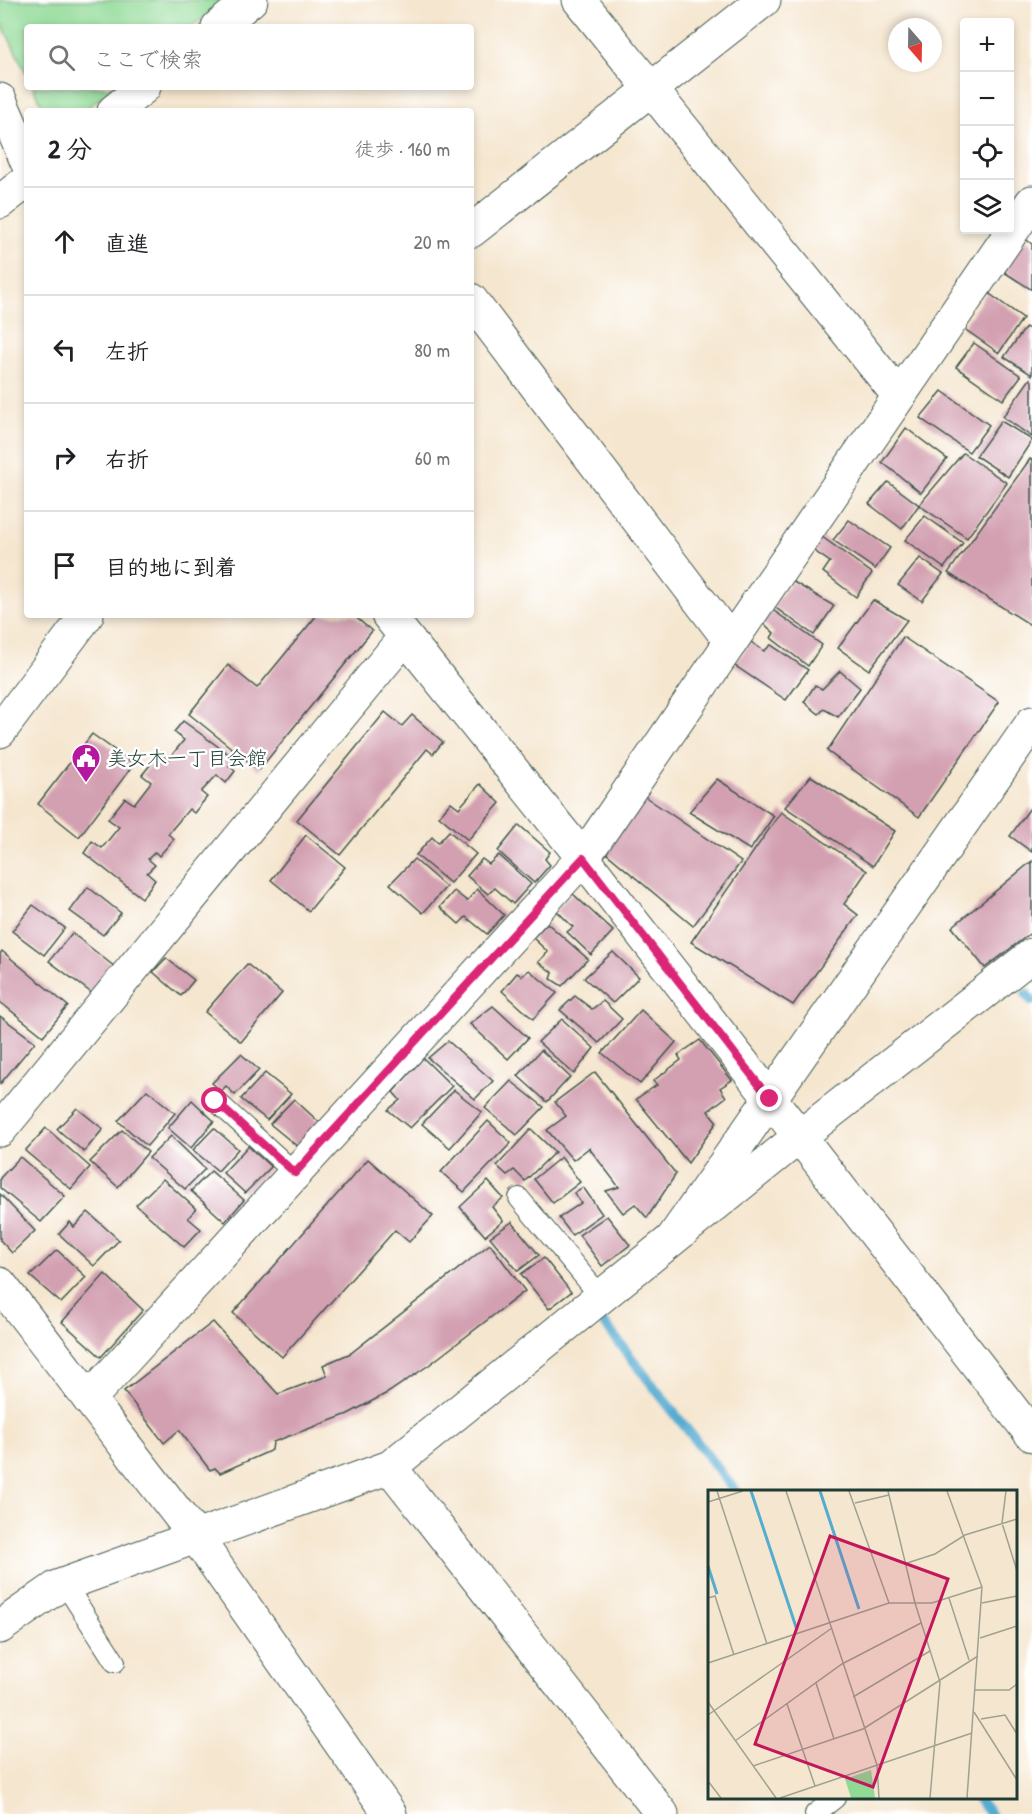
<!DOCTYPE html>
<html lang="ja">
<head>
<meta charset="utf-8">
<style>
  body { margin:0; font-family:"Patrick Hand","Klee One",sans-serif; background:#f2f2f2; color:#202124 }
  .controls { position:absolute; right:18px; top:18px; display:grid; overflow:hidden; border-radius:6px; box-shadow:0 3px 9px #0003 }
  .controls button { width:54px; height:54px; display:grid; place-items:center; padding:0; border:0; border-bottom:2px solid #e0e0e0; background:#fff; color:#202124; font:30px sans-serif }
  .compass { position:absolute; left:888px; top:18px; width:54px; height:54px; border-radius:50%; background:#fff; box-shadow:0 3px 9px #0003; rotate:160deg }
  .stop { position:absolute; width:18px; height:18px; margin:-14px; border:4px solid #db2777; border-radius:50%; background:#fff }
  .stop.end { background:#db2777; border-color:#fff; box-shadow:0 2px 6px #0008 }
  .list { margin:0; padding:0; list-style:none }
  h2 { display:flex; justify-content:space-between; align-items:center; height:78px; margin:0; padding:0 24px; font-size:26px }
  h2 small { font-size:20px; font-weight:400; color:#757577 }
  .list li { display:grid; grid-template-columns:39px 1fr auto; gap:18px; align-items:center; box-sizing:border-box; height:108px; padding:0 24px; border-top:2px solid #e0e0e0 }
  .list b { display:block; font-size:22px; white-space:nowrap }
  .list em { font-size:20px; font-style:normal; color:#757577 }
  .icon { flex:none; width:33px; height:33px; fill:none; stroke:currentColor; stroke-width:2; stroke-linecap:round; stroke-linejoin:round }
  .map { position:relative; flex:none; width:1032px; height:1814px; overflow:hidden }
  .search { position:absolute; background:#fff; box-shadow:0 3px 9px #0003; left:24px; top:24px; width:450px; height:66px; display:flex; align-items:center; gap:15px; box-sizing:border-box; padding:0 21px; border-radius:6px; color:#757577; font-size:22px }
  .panel { position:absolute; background:#fff; box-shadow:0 3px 9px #0003; left:24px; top:108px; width:450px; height:510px; border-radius:6px }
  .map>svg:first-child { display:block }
  .green { fill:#90da96; stroke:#588c65; stroke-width:1.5 }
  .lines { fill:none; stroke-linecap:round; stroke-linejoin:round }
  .stream { stroke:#54acd1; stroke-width:10 }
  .building { fill:#d3a0b1 }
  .service-casing { stroke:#3f564b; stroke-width:22 }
  .minor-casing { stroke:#3f564b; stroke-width:35 }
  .tertiary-casing { stroke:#3f564b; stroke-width:35 }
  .service { stroke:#fff; stroke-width:20 }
  .minor { stroke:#fff; stroke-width:33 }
  .tertiary { stroke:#fff; stroke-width:33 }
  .route { stroke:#db2777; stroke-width:8 }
  .labels { text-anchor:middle; stroke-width:5; stroke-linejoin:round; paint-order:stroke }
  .poi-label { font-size:20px; fill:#1f3d34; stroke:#fff; text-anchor:start }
  .inset-river { fill:none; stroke:#54acd1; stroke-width:3 }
  .inset-road { fill:none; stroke:#9fa291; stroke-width:1.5 }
  .view { fill:#c2185b; fill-opacity:0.15; stroke:#c2185b; stroke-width:3 }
  .inset-edge { fill:none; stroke:#1f3d34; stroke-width:3 }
</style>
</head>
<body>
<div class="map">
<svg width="1032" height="1814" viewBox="0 0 1032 1814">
  <rect width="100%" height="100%" fill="#fff"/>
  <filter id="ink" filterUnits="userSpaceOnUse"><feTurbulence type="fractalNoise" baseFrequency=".0167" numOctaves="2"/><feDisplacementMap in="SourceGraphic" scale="12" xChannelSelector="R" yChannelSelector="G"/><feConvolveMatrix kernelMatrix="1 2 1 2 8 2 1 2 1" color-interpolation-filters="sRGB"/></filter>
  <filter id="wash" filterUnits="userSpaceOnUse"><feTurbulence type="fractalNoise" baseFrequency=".008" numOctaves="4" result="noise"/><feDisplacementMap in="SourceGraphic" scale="24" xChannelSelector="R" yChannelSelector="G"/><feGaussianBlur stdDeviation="1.35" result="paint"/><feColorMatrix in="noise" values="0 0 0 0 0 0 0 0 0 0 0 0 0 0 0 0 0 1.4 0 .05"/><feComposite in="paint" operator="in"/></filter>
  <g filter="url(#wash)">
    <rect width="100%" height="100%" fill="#f5e6cf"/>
    <g class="green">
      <path d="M 0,0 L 226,0 L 191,27 L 27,27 L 27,75 L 0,20 Z"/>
      <path d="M 33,87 L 114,87 L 83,111 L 45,111 Z"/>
    </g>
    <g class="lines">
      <g class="stream">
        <path d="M 1026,994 L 1032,1001"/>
        <path d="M 604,1323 L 736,1492"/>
        <path d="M 977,1798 L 990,1814"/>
      </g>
    </g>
    <g id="blocks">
      <g class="building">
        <path d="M 1025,239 L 1032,244 L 1032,290 L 1004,272 Z"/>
        <path d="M 987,292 L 1023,318 L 999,353 L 963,328 Z"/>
        <path d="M 1026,327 L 1032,331 L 1032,375 L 1004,357 Z"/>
        <path d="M 974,343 L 1021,376 L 1003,400 L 956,367 Z"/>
        <path d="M 1030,379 L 1032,381 L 1032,437 L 1003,417 Z"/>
        <path d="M 942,391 L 989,425 L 969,452 L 920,418 Z"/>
        <path d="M 1001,421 L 1032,440 L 1008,477 L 976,456 Z"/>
        <path d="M 906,428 L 947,459 L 921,493 L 882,462 Z"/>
        <path d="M 963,453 L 1007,483 L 967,538 L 919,505 Z"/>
        <path d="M 1030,459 L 1032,460 L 1032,626 L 948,573 Z"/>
        <path d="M 888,482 L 919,505 L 902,529 L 869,504 Z"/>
        <path d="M 925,516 L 963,543 L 944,568 L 905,540 Z"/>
        <path d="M 849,520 L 890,548 L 875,569 L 833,540 Z"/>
        <path d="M 818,534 L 872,573 L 856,597 L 823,572 L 830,562 L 810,548 Z"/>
        <path d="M 920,558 L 943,574 L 922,601 L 898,585 Z"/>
        <path d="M 792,581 L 834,606 L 814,635 L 773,606 Z"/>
        <path d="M 873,600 L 907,620 L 869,670 L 838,648 Z"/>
        <path d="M 770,608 L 822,645 L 808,666 L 771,638 L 774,633 L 759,619 Z"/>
        <path d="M 317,615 L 353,615 L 372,631 L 259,770 L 189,714 L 228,665 L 257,688 Z"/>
        <path d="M 903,637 L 999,702 L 919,817 L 827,751 Z"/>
        <path d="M 751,642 L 764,651 L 771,645 L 808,670 L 786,700 L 734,665 Z"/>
        <path d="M 840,671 L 860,688 L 838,717 L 824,709 L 819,714 L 804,702 L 815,685 L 822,689 Z"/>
        <path d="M 385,712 L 402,726 L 412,715 L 443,742 L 433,754 L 427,749 L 340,855 L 297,820 Z"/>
        <path d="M 183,721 L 235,759 L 229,766 L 235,771 L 226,783 L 217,775 L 201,792 L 207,797 L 194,813 L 189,809 L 168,834 L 174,839 L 159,856 L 155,852 L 148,859 L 155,865 L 147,873 L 155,880 L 142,898 L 84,853 L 92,841 L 102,848 L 119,827 L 108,819 L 125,798 L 134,804 L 151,782 L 142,775 L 159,754 L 168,760 L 184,740 L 174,732 Z"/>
        <path d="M 92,734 L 134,764 L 79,837 L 38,804 Z"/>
        <path d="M 811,776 L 895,831 L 873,866 L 785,807 Z"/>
        <path d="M 717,779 L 774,816 L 750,850 L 689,812 Z"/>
        <path d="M 480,784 L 500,803 L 468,840 L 439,816 L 451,802 L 459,808 Z"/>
        <path d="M 641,794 L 741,862 L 693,926 L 605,852 Z"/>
        <path d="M 1030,808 L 1032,810 L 1032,852 L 1010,836 Z"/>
        <path d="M 781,812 L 867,871 L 844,904 L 858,915 L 793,1005 L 691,942 Z"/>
        <path d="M 519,825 L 550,852 L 545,859 L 550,865 L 534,883 L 498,851 Z"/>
        <path d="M 449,831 L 476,854 L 450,883 L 416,855 L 432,837 L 438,843 Z"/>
        <path d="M 306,835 L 345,867 L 309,911 L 271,880 Z"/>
        <path d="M 499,855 L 531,884 L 513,904 L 495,888 L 488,894 L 467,876 L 482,859 L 489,864 Z"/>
        <path d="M 414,859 L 446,887 L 423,913 L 390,884 Z"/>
        <path d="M 1032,861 L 1032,932 L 985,968 L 952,927 Z"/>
        <path d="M 88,887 L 121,913 L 103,935 L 70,911 Z"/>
        <path d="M 477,889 L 504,915 L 487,934 L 466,917 L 459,924 L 440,907 L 454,891 L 467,901 Z"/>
        <path d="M 572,893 L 613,931 L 591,955 L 567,932 L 573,927 L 556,910 Z"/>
        <path d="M 33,905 L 65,928 L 44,955 L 12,931 Z"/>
        <path d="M 547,923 L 588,959 L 562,986 L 551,979 L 553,973 L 538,962 L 548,952 L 533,938 Z"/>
        <path d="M 72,933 L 115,967 L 93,994 L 49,961 Z"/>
        <path d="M 2,951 L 68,1006 L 43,1036 L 0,1002 L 0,954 Z"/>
        <path d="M 613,952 L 639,977 L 613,1003 L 584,978 Z"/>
        <path d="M 166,958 L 194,980 L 181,996 L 153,972 Z"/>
        <path d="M 247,964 L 282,993 L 241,1042 L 205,1012 Z"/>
        <path d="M 529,970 L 557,993 L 533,1019 L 502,991 L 517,973 L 522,976 Z"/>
        <path d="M 575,996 L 592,1009 L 603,1001 L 622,1019 L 599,1043 L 560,1010 Z"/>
        <path d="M 493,1006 L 528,1038 L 508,1059 L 470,1024 Z"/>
        <path d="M 641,1010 L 676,1042 L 640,1084 L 602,1053 Z"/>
        <path d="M 0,1016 L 35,1042 L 0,1084 Z"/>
        <path d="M 562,1019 L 594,1048 L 574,1074 L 538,1042 Z"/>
        <path d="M 700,1040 L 732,1080 L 720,1088 L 726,1097 L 708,1111 L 717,1122 L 688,1163 L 636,1099 L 657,1085 L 653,1081 L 681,1060 L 678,1055 Z"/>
        <path d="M 448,1041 L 493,1081 L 475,1099 L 428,1058 Z"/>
        <path d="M 541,1050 L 570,1077 L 547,1102 L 518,1076 Z"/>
        <path d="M 241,1054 L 259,1070 L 235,1095 L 226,1086 L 221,1091 L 212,1083 Z"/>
        <path d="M 423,1058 L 452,1086 L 410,1128 L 388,1110 L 400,1100 L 393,1092 Z"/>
        <path d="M 595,1072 L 676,1174 L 647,1218 L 635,1204 L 623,1213 L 606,1191 L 619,1187 L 589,1148 L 573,1160 L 547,1130 L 566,1116 L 555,1102 Z"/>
        <path d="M 265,1073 L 291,1094 L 267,1120 L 241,1099 Z"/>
        <path d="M 511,1081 L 544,1107 L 517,1135 L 485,1108 Z"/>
        <path d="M 147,1090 L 175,1113 L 147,1146 L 118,1121 Z"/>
        <path d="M 454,1090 L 482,1112 L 450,1148 L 422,1124 Z"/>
        <path d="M 294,1099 L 320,1123 L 298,1147 L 270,1124 Z"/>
        <path d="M 192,1100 L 214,1121 L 191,1148 L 168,1128 Z"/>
        <path d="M 77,1108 L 103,1129 L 84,1152 L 57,1129 Z"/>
        <path d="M 488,1121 L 511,1143 L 464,1192 L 441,1172 Z"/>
        <path d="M 46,1128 L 90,1167 L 71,1189 L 25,1151 Z"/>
        <path d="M 214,1128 L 238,1149 L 218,1171 L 193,1150 Z"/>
        <path d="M 531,1129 L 555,1152 L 525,1181 L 514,1170 L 507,1175 L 497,1166 Z"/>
        <path d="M 122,1130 L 148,1152 L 118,1187 L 90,1162 Z"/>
        <path d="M 171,1136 L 205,1169 L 185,1189 L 149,1158 Z"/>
        <path d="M 248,1146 L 271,1167 L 245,1193 L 223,1173 Z"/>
        <path d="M 20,1157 L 65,1196 L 41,1222 L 0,1188 L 0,1178 Z"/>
        <path d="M 561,1157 L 580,1182 L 553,1203 L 534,1179 Z"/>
        <path d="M 368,1159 L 433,1216 L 409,1242 L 395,1230 L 282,1357 L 233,1313 Z"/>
        <path d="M 211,1171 L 244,1200 L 225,1222 L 191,1191 Z"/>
        <path d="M 163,1179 L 196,1209 L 188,1218 L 201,1229 L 184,1247 L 136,1205 Z"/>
        <path d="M 488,1181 L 503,1198 L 492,1207 L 503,1221 L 485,1236 L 460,1207 Z"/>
        <path d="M 583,1187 L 602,1214 L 572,1235 L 559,1218 L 581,1203 L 574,1193 Z"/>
        <path d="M 0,1194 L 35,1231 L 12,1253 L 0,1240 Z"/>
        <path d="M 88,1212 L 119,1240 L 94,1266 L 59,1234 L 70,1222 L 74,1227 Z"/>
        <path d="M 607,1216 L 630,1245 L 602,1266 L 579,1235 Z"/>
        <path d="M 512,1222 L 539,1255 L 518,1271 L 490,1237 Z"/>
        <path d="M 490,1244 L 525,1291 L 429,1365 L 389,1392 L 348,1414 L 273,1442 L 272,1450 L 220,1473 L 215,1468 L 210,1470 L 179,1430 L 164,1443 L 124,1391 L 213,1322 L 278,1394 L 327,1376 L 323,1365 L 351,1353 Z"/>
        <path d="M 57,1250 L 86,1277 L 61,1303 L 30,1276 Z"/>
        <path d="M 544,1258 L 571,1292 L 549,1309 L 521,1274 Z"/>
        <path d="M 105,1274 L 143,1310 L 101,1357 L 62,1322 Z"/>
      </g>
    </g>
  </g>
  <g filter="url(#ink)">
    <use href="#blocks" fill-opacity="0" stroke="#3f564b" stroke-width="1.5"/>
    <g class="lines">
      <g class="service-casing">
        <g id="service">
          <path d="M 215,1100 L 295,1173"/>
          <path d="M 519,1198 L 601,1297"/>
          <path d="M 65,1584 L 115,1662"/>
          <path d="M 815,1814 L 835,1798"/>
        </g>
      </g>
      <g class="minor-casing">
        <g id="minor">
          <path d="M 579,0 L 899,396"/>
          <path d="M 218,27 L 251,0"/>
          <path d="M 0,100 L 27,162"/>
          <path d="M 114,111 L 144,87"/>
          <path d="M 0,202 L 27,181"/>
          <path d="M 471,231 L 764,0"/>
          <path d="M 471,300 L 731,642"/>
          <path d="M 388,615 L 583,858 L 1032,1435"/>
          <path d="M 0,731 L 87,615"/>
          <path d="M 0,1130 L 405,637"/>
          <path d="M 0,1284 L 196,1537 L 390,1814"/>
          <path d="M 89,1399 L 583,858 L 1032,202"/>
          <path d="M 390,1467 L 662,1814"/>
          <path d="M 0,1627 L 57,1587 L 390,1467 L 799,1137 L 1032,955"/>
        </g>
      </g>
      <g class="tertiary-casing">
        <path id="tertiary" d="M 673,1238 L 1032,723"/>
      </g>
      <use href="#service" class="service"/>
      <use href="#minor" class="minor"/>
      <use href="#tertiary" class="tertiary"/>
    </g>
  </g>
  <g class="lines" filter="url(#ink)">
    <path class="route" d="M 215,1101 L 295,1173 L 583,858 L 770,1099"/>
  </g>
  <defs>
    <g id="civic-pin" transform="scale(1.5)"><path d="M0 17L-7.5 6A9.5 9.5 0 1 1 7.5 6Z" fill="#b5179e" stroke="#fff"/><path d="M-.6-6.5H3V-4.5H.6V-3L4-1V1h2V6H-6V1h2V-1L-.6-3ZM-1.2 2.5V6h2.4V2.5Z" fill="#fff"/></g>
  </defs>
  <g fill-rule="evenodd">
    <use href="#civic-pin" x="86" y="758"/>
  </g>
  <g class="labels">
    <g class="poi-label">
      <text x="107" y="765">美女木一丁目会館</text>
    </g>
  </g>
  <g transform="translate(708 1490)">
    <rect width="309" height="309" fill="#f5e6cf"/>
    <path d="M 163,280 L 167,308 L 143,308 L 137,289 Z" fill="#90da96"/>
    <path class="inset-river" d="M 43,1 L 89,140M 112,1 L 151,119M 0,76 L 9,104"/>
    <path class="inset-road" d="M 9,1 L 59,154M 78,1 L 169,275 L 171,308M 141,1 L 181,113M 180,1 L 207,113 L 232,192 L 222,308M 239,1 L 274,97 L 259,308M 298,1 L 294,33 L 309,81M 0,12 L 35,1M 147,13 L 181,5M 196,74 L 227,64 L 257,45 L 309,29M 0,108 L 7,106 L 26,165M 241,108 L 261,170M 274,113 L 309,106M 272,148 L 309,136M 0,173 L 181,113 L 224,113 L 274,97M 108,193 L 126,249M 267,200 L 301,200 L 309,194M 145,207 L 222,161M 0,212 L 68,308M 79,214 L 107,296M 266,222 L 309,290M 0,225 L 124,138M 273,229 L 297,225 L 309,244M 27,251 L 134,174 L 213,133M 45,276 L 155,239 L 270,166M 0,291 L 13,308M 72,308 L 264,243"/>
    <path class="view" d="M 122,46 L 240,89 L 165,297 L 47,254 Z"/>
    <rect width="309" height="309" class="inset-edge"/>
  </g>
</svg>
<div class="controls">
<button>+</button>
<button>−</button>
<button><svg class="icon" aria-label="locate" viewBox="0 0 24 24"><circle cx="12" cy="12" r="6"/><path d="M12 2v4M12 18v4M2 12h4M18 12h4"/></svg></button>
<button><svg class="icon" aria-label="layers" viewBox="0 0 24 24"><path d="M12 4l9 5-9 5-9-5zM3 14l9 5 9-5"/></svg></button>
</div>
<svg class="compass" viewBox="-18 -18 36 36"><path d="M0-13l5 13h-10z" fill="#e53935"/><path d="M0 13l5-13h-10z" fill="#757577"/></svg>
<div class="stop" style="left:215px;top:1101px"></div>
<div class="stop end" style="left:770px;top:1099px"></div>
<div class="search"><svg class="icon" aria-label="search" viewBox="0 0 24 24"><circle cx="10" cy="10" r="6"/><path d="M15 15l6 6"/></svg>ここで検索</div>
<section class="panel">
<h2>2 分<small>徒歩 · 160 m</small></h2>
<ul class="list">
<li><svg class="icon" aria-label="ahead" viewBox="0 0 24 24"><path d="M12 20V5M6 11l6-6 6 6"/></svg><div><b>直進</b></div><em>20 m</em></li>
<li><svg class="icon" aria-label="left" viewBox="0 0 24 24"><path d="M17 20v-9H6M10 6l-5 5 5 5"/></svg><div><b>左折</b></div><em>80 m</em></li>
<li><svg class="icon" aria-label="right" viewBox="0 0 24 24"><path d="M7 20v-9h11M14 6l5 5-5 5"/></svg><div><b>右折</b></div><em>60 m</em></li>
<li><svg class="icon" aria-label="arrive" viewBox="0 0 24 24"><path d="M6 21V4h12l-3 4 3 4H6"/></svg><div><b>目的地に到着</b></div></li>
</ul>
</section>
</div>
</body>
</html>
